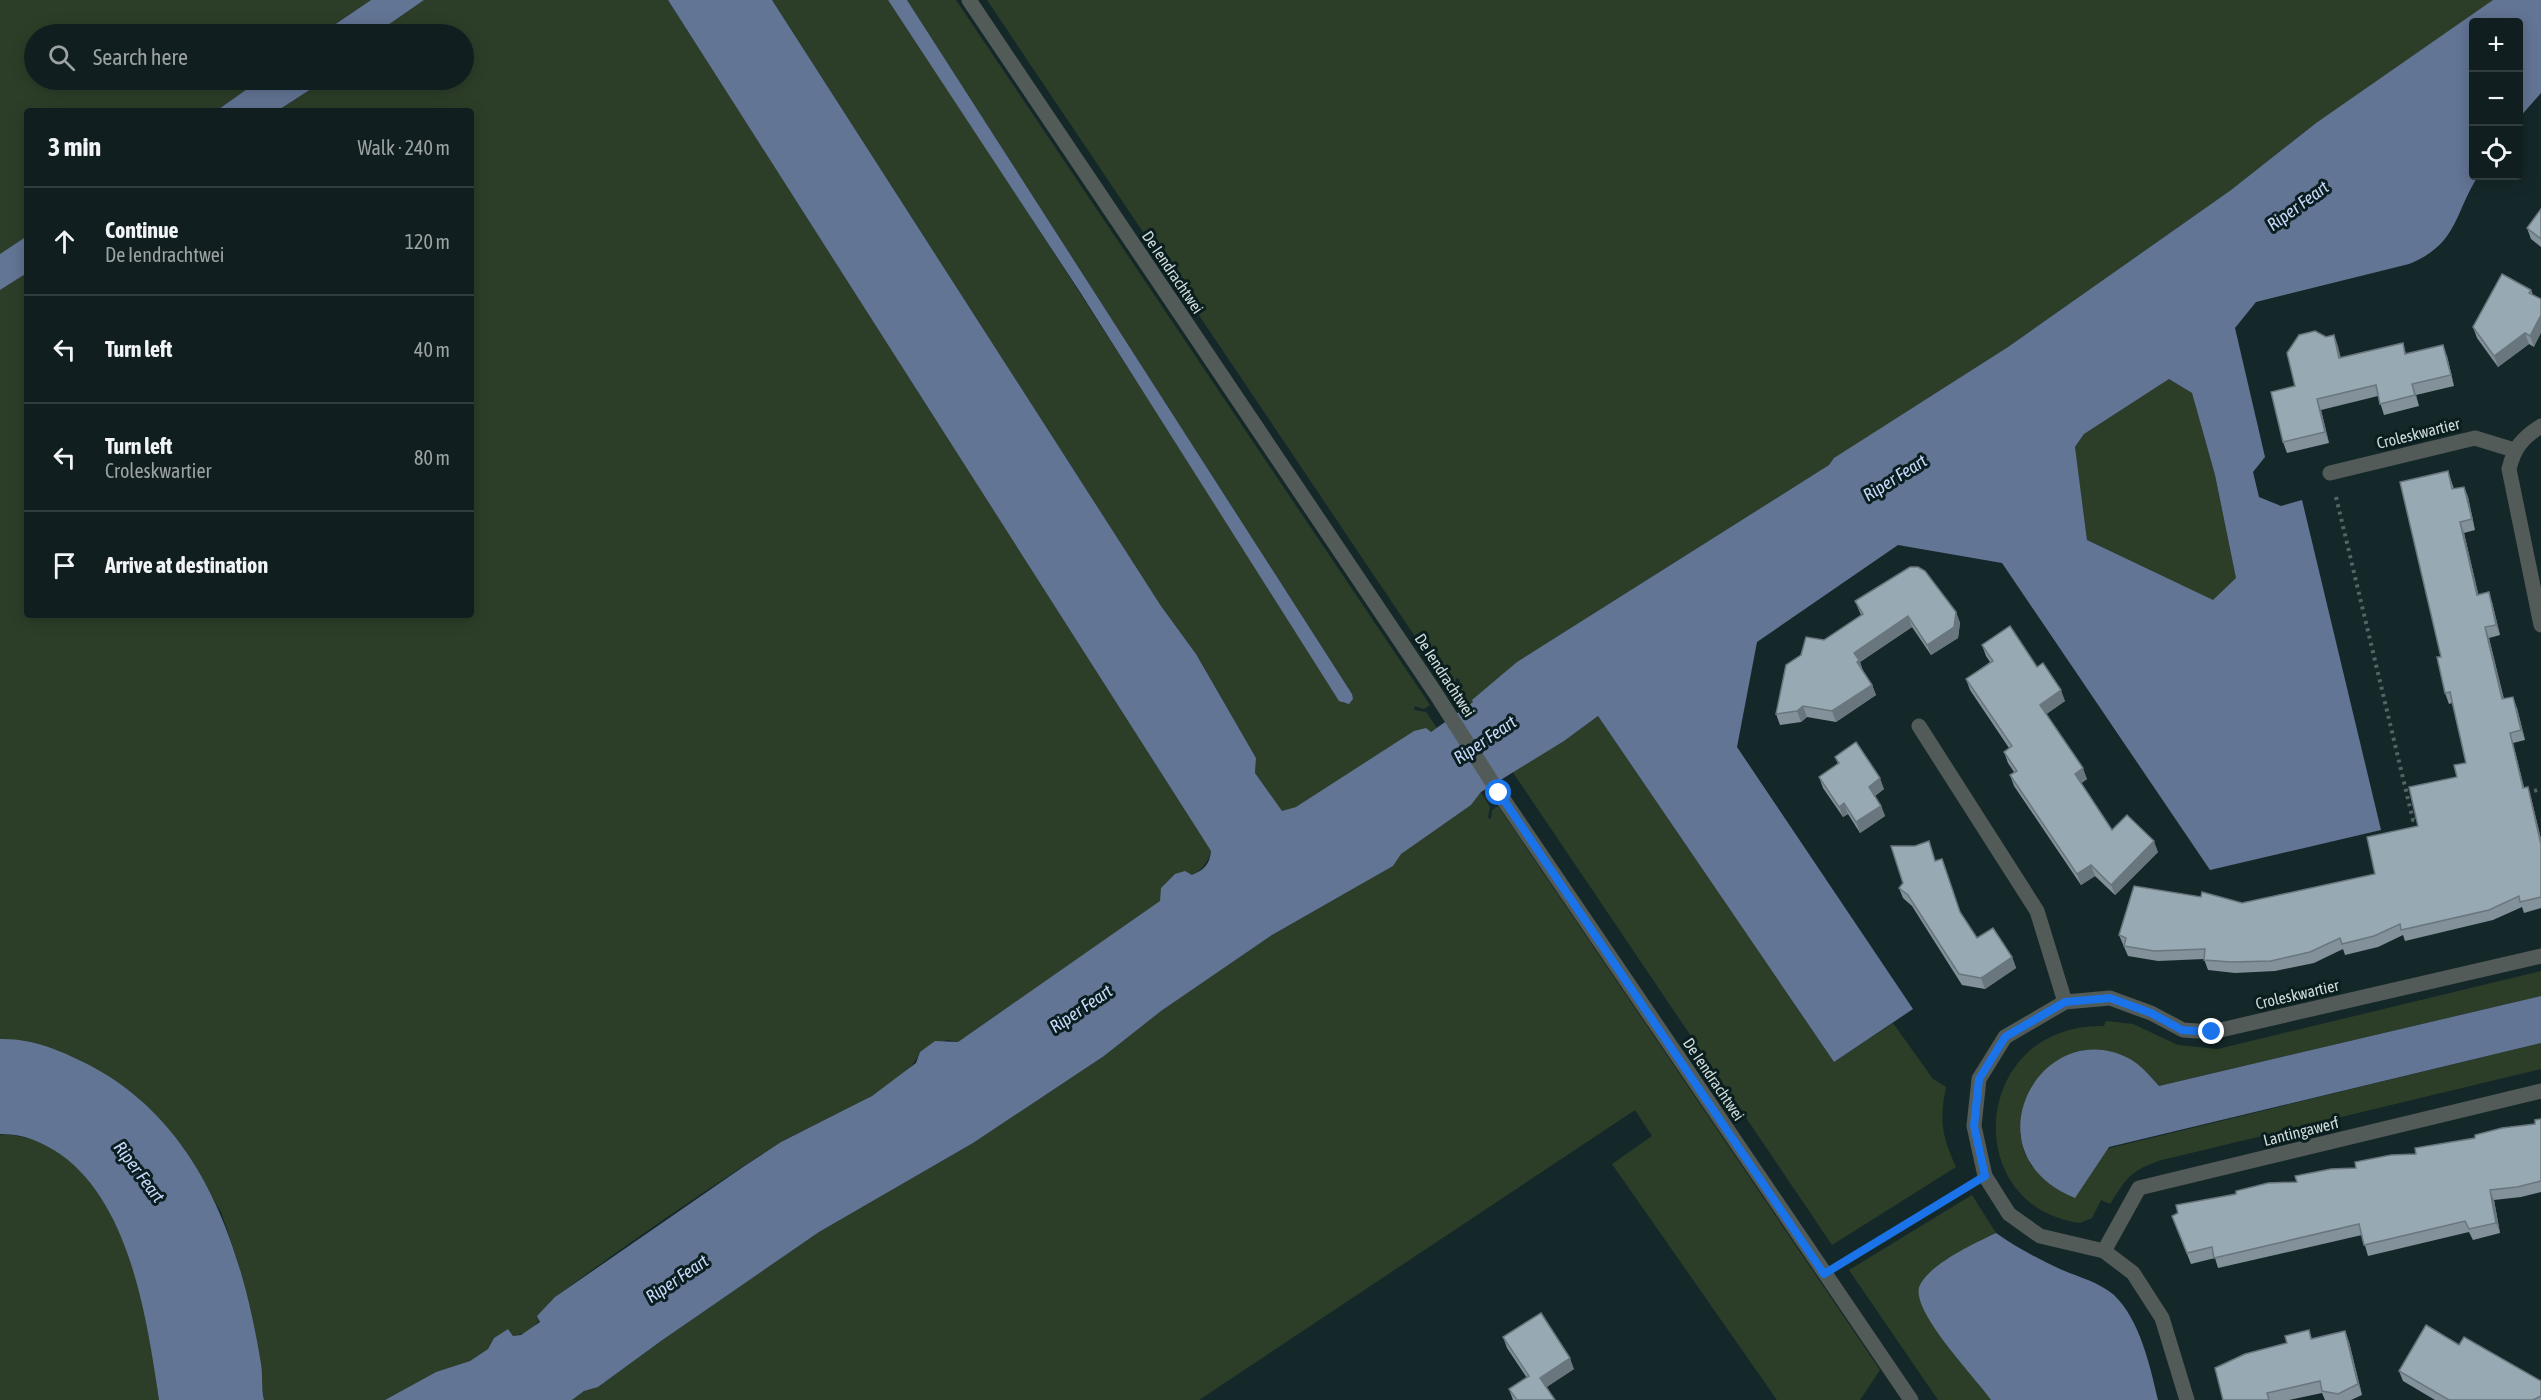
<!DOCTYPE html>
<html lang="en">
<head>
<meta charset="utf-8">
<style>
  body { margin:0; font-family:"Asap Condensed",sans-serif; background:#192728; color:#f1f3f6 }
  .controls { position:absolute; right:18px; top:18px; display:grid; overflow:hidden; border-radius:6px; box-shadow:0 3px 15px #0003 }
  .controls button { width:54px; height:54px; display:grid; place-items:center; padding:0; border:0; border-bottom:2px solid #303c3d; background:#101e1f; color:#f1f3f6; font:30px sans-serif }
  .stop { position:absolute; width:18px; height:18px; margin:-14px; border:4px solid #1a73e8; border-radius:50%; background:#fff }
  .stop.end { background:#1a73e8; border-color:#fff; box-shadow:0 2px 6px #0008 }
  .list { margin:0; padding:0; list-style:none }
  h2 { display:flex; justify-content:space-between; align-items:center; height:78px; margin:0; padding:0 24px; font-size:26px }
  h2 small { font-size:20px; font-weight:400; color:#9ca2a4 }
  .list li { display:grid; grid-template-columns:39px 1fr auto; gap:18px; align-items:center; box-sizing:border-box; height:108px; padding:0 24px; border-top:2px solid #303c3d }
  .list b { display:block; font-size:22px; white-space:nowrap }
  .list p { margin:0; font-size:20px; white-space:nowrap; color:#9ca2a4 }
  .list em { font-size:20px; font-style:normal; color:#9ca2a4 }
  .icon { flex:none; width:33px; height:33px; fill:none; stroke:currentColor; stroke-width:2; stroke-linecap:round; stroke-linejoin:round }
  .map { position:relative; flex:none; width:2541px; height:1400px; overflow:hidden }
  .search { position:absolute; background:#101e1f; box-shadow:0 3px 15px #0003; left:24px; top:24px; width:450px; height:66px; display:flex; align-items:center; gap:15px; box-sizing:border-box; padding:0 21px; border-radius:33px; color:#9ca2a4; font-size:22px }
  .panel { position:absolute; background:#101e1f; box-shadow:0 3px 15px #0003; left:24px; top:108px; width:450px; height:510px; border-radius:6px }
  .map>svg:first-child { display:block }
  .green { fill:#2d3e28 }
  .water { fill:#637595; fill-rule:evenodd }
  .lines { fill:none; stroke-linecap:round; stroke-linejoin:round }
  .path { stroke:#556566; stroke-width:4; stroke-dasharray:3 4.5; stroke-linecap:butt }
  .minor { stroke:#535b58; stroke-width:15 }
  .wall { fill:#82919a }
  .shaded-wall { fill:#6a767d }
  .building { fill:#97a9b3; stroke:#6a767d; stroke-width:1.5 }
  .route { stroke:#1a73e8; stroke-width:8 }
  .labels { text-anchor:middle; stroke-width:6; stroke-linejoin:round; paint-order:stroke }
  .street-label { font-size:16px; fill:#d1dcdc; stroke:#0b1e1f }
  .water-label { font-size:18px; font-style:italic; fill:#c7d9fb; stroke:#0b1e1f }
</style>
</head>
<body>
<div class="map">
<svg width="2541" height="1400" viewBox="0 0 2541 1400">
  <rect width="100%" height="100%" fill="#152829"/>
  <g class="green">
    <path d="M 0,0 L 371,0 L 321,34 L 34,34 L 34,80 L 260,80 L 216,111 L 27,111 L 27,236 L 0,254 Z"/>
    <path d="M 424,0 L 668,0 L 1211,851 C 1209,870 1176,887 1161,901 L 958,1042 L 947,1040 L 920,1052 C 907,1088 815,1123 781,1142 C 768,1150 755,1159 742,1167 C 680,1208 618,1250 558,1295 C 540,1308 543,1332 513,1336 L 508,1329 L 494,1338 L 488,1349 L 470,1361 L 436,1372 L 385,1400 L 264,1400 L 242,1277 L 232,1244 L 221,1212 L 183,1147 L 106,1075 L 62,1053 L 0,1039 L 0,290 L 27,273 L 27,615 L 471,615 L 471,111 L 277,111 L 325,80 L 464,80 L 464,34 L 375,34 Z"/>
    <path d="M 772,0 L 888,0 L 964,113 L 1344,704 L 1352,694 L 907,0 L 956,0 L 1430,705 L 1424,709 L 1415,706 L 1414,710 L 1426,712 L 1437,728 L 1296,807 L 1282,812 L 1255,773 L 1256,758 L 1196,654 L 1161,606 Z"/>
    <path d="M 987,0 L 2494,0 L 2316,123 L 2231,190 L 2008,347 L 1835,458 L 1829,465 L 1517,662 L 1468,706 L 1458,690 L 1460,679 L 1456,678 L 1455,688 L 1451,690 Z"/>
    <path d="M 2169,379 L 2192,393 L 2215,475 L 2236,578 L 2213,601 L 2087,540 L 2075,448 L 2084,434 Z"/>
    <path d="M 1598,716 L 1834,1062 L 1893,1023 L 1933,1079 L 1946,1087 C 1939,1121 1942,1136 1956,1167 L 1832,1245 L 1512,771 L 1564,741 Z"/>
    <path d="M 1481,792 L 1490,807 L 1488,818 L 1491,819 L 1492,810 L 1498,806 L 1880,1370 L 1860,1400 L 1777,1400 L 1612,1164 L 1652,1136 L 1635,1110 L 1199,1400 L 572,1400 L 584,1391 L 598,1387 L 661,1341 L 819,1232 L 973,1143 L 1104,1056 L 1161,1011 L 1272,935 L 1393,866 L 1400,854 L 1471,805 Z"/>
    <path d="M 2541,971 L 2541,996 L 2159,1086 C 2139,1062 2120,1052 2088,1050 L 2020,1134 L 2024,1151 L 2032,1167 L 2541,1043 L 2541,1069 L 2162,1160 C 2131,1170 2127,1177 2110,1204 L 2101,1200 L 2092,1218 L 2080,1223 C 1958,1207 1971,1023 2104,1026 L 2106,1021 L 2133,1024 L 2178,1045 L 2218,1049 Z"/>
    <path d="M 7,1134 C 22,1137 37,1139 51,1147 C 129,1193 148,1318 159,1400 L 0,1400 L 0,1135 Z"/>
    <path d="M 1972,1195 L 1996,1233 L 1980,1241 L 1988,1396 L 1991,1400 L 1938,1400 L 1849,1270 Z"/>
  </g>
  <g class="water">
    <path d="M 371,0 L 424,0 L 375,34 L 321,34 Z"/>
    <path d="M 668,0 L 772,0 L 1161,606 L 1196,654 L 1256,758 L 1255,773 L 1282,811 L 1296,807 L 1414,731 L 1426,728 L 1431,732 L 1473,702 L 1472,700 L 1517,662 L 1829,465 L 1834,458 L 2008,347 L 2231,190 L 2316,123 L 2493,0 L 2541,0 L 2541,93 L 2519,118 L 2518,22 L 2474,22 L 2474,176 L 2478,176 C 2454,214 2458,244 2409,264 L 2256,302 L 2235,328 L 2265,457 L 2253,472 L 2259,497 L 2281,506 L 2302,500 L 2381,830 L 2210,870 L 2002,563 L 1898,545 L 1757,642 L 1737,747 L 1913,1009 L 1834,1062 L 1598,716 L 1564,741 L 1481,792 L 1471,805 L 1401,854 L 1393,866 L 1272,935 L 1161,1011 L 1104,1056 L 973,1143 L 819,1232 L 661,1341 L 598,1387 L 584,1391 L 572,1400 L 385,1400 L 436,1372 L 470,1361 L 488,1349 L 494,1338 L 508,1329 L 513,1336 L 521,1335 L 540,1322 L 537,1316 L 555,1297 L 743,1167 L 781,1142 L 872,1096 L 916,1063 L 920,1052 L 935,1041 L 958,1042 L 1160,901 L 1161,888 L 1175,874 L 1185,871 L 1192,875 C 1204,870 1210,864 1211,851 ZM 2169,379 L 2192,393 L 2215,475 L 2236,578 L 2213,600 L 2087,540 L 2075,447 L 2084,434 Z"/>
    <path d="M 888,0 L 907,0 L 1352,694 L 1353,699 L 1349,704 L 1339,701 L 1080,292 Z"/>
    <path d="M 260,80 L 325,80 L 277,111 L 216,111 Z"/>
    <path d="M 27,236 L 27,273 L 0,290 L 0,254 Z"/>
    <path d="M 2541,996 L 2541,1043 L 2109,1147 L 2075,1198 C 1964,1153 2042,1012 2130,1059 C 2142,1066 2150,1076 2159,1086 Z"/>
    <path d="M 0,1039 C 32,1038 62,1051 91,1066 C 202,1125 242,1247 261,1364 C 263,1376 261,1388 264,1400 L 159,1400 C 147,1320 131,1204 60,1154 C 43,1142 21,1133 0,1134 Z"/>
    <path d="M 1996,1233 C 2016,1247 2038,1259 2060,1269 C 2078,1277 2099,1282 2114,1295 C 2140,1320 2150,1366 2158,1400 L 1991,1400 C 1976,1378 1908,1309 1920,1285 C 1930,1264 1975,1243 1996,1233 Z"/>
  </g>
  <g class="lines">
    <g class="path">
      <path d="M 2336,497 L 2413,820 L 2421,818"/>
      <path d="M 2527,793 L 2541,789"/>
      <path d="M 1844,1262 L 1966,1188"/>
    </g>
    <g class="minor">
      <path d="M 969,0 L 1436,694 L 1499,793 L 1911,1400"/>
      <path d="M 2541,426 C 2522,438 2514,448 2509,469 L 2541,625"/>
      <path d="M 2330,473 L 2475,438 L 2514,450"/>
      <path d="M 1919,726 L 2037,911 L 2065,1002"/>
      <path d="M 2104,1251 L 2139,1188 L 2541,1091"/>
      <path d="M 2187,1400 L 2162,1318 L 2133,1273 L 2104,1251 L 2040,1236 L 2009,1214 L 1985,1176 L 1974,1126 L 1979,1079 L 2005,1037 L 2065,1002 L 2110,998 L 2151,1013 L 2183,1030 L 2212,1032 L 2541,956"/>
    </g>
  </g>
  <g class="wall">
    <path d="M 2541,209 L 2541,247 L 2531,239 L 2527,228 Z"/>
    <path d="M 2531,290 L 2533,295 L 2534,347 L 2529,344 L 2498,367 L 2477,338 L 2473,327 Z"/>
    <path d="M 2334,335 L 2341,358 L 2403,343 L 2406,354 L 2447,356 L 2454,386 L 2416,395 L 2419,406 L 2384,415 L 2378,396 L 2321,410 L 2329,443 L 2287,453 L 2283,442 L 2295,386 L 2326,337 Z"/>
    <path d="M 2448,471 L 2454,489 L 2464,487 L 2468,497 L 2475,530 L 2464,533 L 2478,594 L 2492,602 L 2500,635 L 2489,638 L 2504,699 L 2517,708 L 2525,740 L 2513,743 L 2524,788 L 2531,798 L 2541,839 L 2541,908 L 2524,913 L 2522,907 L 2493,920 L 2405,941 L 2403,935 L 2378,947 L 2345,955 L 2343,949 L 2314,963 L 2275,971 L 2235,973 L 2208,970 L 2204,959 L 2158,961 L 2128,956 L 2119,935 L 2242,903 L 2375,874 L 2418,826 L 2457,777 L 2466,763 L 2452,703 L 2449,704 L 2445,693 L 2441,657 Z"/>
    <path d="M 1855,601 L 1956,612 L 1960,623 L 1958,638 L 1931,655 L 1912,627 L 1860,662 L 1863,671 L 1872,685 L 1876,695 L 1836,722 L 1807,717 L 1801,722 L 1780,725 L 1776,714 L 1824,640 L 1861,615 Z"/>
    <path d="M 1982,645 L 2037,667 L 2065,701 L 2046,714 L 2087,779 L 2081,783 L 2112,830 L 2158,852 L 2115,895 L 2095,876 L 2081,885 L 2014,786 L 2010,775 L 2014,772 L 2008,763 L 2004,752 L 2009,748 L 1970,690 L 1966,679 L 1990,662 L 1986,656 Z"/>
    <path d="M 1835,757 L 1884,789 L 1875,796 L 1881,806 L 1885,816 L 1860,833 L 1848,814 L 1843,817 L 1823,788 L 1819,777 L 1838,764 Z"/>
    <path d="M 1936,861 L 1960,913 L 1977,938 L 2012,957 L 2016,968 L 1985,989 L 1962,985 L 1912,906 L 1903,898 L 1899,888 Z"/>
    <path d="M 2541,1119 L 2541,1192 L 2521,1197 L 2494,1200 L 2500,1233 L 2473,1240 L 2469,1232 L 2368,1256 L 2362,1235 L 2218,1268 L 2215,1258 L 2191,1264 L 2172,1216 L 2236,1194 L 2297,1182 L 2416,1154 L 2475,1138 L 2535,1124 Z"/>
    <path d="M 2309,1330 L 2312,1339 L 2345,1331 L 2349,1342 L 2362,1395 L 2351,1400 L 2325,1400 L 2322,1393 L 2289,1400 L 2223,1400 L 2287,1343 Z"/>
    <path d="M 1503,1337 L 1574,1369 L 1546,1387 L 1555,1400 L 1513,1400 L 1509,1389 L 1527,1378 L 1507,1348 Z"/>
    <path d="M 2459,1345 L 2541,1381 L 2541,1400 L 2435,1400 L 2403,1381 L 2399,1371 Z"/>
  </g>
  <g class="shaded-wall">
    <path d="M 2541,315 L 2541,333 L 2534,347 L 2530,336 Z"/>
    <path d="M 2525,333 L 2529,344 L 2498,367 L 2494,356 Z"/>
    <path d="M 2334,335 L 2338,346 L 2343,369 L 2339,358 Z"/>
    <path d="M 2443,345 L 2447,356 L 2454,386 L 2451,375 Z"/>
    <path d="M 2412,384 L 2416,395 L 2419,406 L 2415,395 Z"/>
    <path d="M 2317,399 L 2321,410 L 2329,443 L 2325,432 Z"/>
    <path d="M 2464,487 L 2468,497 L 2475,530 L 2472,519 Z"/>
    <path d="M 2460,522 L 2464,533 L 2481,605 L 2477,595 Z"/>
    <path d="M 2489,592 L 2492,602 L 2500,635 L 2496,625 Z"/>
    <path d="M 1956,612 L 1960,623 L 1958,638 L 1931,655 L 1927,645 Z"/>
    <path d="M 1908,616 L 1912,627 L 1860,662 L 1863,671 L 1857,662 L 1854,653 Z"/>
    <path d="M 2485,627 L 2489,638 L 2506,710 L 2502,699 Z"/>
    <path d="M 1872,685 L 1876,695 L 1836,722 L 1832,711 Z"/>
    <path d="M 2061,690 L 2065,701 L 2044,716 L 2040,705 Z"/>
    <path d="M 2513,697 L 2517,708 L 2525,740 L 2521,730 Z"/>
    <path d="M 1803,706 L 1807,717 L 1801,722 L 1797,711 Z"/>
    <path d="M 2510,733 L 2513,743 L 2527,799 L 2523,788 Z"/>
    <path d="M 2083,768 L 2087,779 L 2079,785 L 2075,774 Z"/>
    <path d="M 1880,778 L 1884,789 L 1873,797 L 1869,787 Z"/>
    <path d="M 2528,787 L 2531,798 L 2541,839 L 2541,845 Z"/>
    <path d="M 1844,803 L 1848,814 L 1843,817 L 1839,807 Z"/>
    <path d="M 1881,806 L 1885,816 L 1860,833 L 1856,822 Z"/>
    <path d="M 2154,841 L 2158,852 L 2115,895 L 2111,885 Z"/>
    <path d="M 2091,865 L 2095,876 L 2081,885 L 2077,874 Z"/>
    <path d="M 2012,957 L 2016,968 L 1985,989 L 1981,978 Z"/>
    <path d="M 2490,1190 L 2494,1200 L 2500,1233 L 2496,1223 Z"/>
    <path d="M 2345,1331 L 2349,1342 L 2362,1395 L 2358,1384 Z"/>
    <path d="M 1570,1358 L 1574,1369 L 1544,1389 L 1540,1378 Z"/>
  </g>
  <g class="building">
    <path d="M 2541,209 L 2541,239 L 2527,228 Z"/>
    <path d="M 2502,274 L 2531,290 L 2529,293 L 2541,299 L 2541,315 L 2530,336 L 2525,333 L 2494,356 L 2473,327 Z"/>
    <path d="M 2315,331 L 2326,337 L 2334,335 L 2339,358 L 2403,343 L 2405,354 L 2443,345 L 2451,375 L 2412,384 L 2415,395 L 2380,404 L 2376,385 L 2317,399 L 2325,432 L 2283,442 L 2271,392 L 2295,386 L 2287,353 L 2299,335 Z"/>
    <path d="M 2448,471 L 2452,489 L 2464,487 L 2472,519 L 2460,522 L 2477,595 L 2489,592 L 2496,625 L 2485,627 L 2502,699 L 2513,697 L 2521,730 L 2510,733 L 2523,788 L 2528,787 L 2541,845 L 2541,897 L 2520,902 L 2519,896 L 2489,910 L 2401,930 L 2400,924 L 2374,936 L 2342,944 L 2340,938 L 2310,952 L 2271,961 L 2231,962 L 2204,960 L 2205,949 L 2154,951 L 2124,946 L 2126,938 L 2119,935 L 2134,886 L 2201,897 L 2202,892 L 2242,903 L 2375,874 L 2367,837 L 2418,826 L 2409,787 L 2457,777 L 2454,765 L 2466,763 L 2450,692 L 2445,693 L 2437,657 L 2441,657 L 2400,482 Z"/>
    <path d="M 1910,567 L 1918,567 L 1925,571 L 1956,612 L 1954,627 L 1927,645 L 1908,616 L 1854,653 L 1859,660 L 1857,662 L 1872,685 L 1832,711 L 1803,706 L 1797,711 L 1776,714 L 1786,665 L 1801,655 L 1806,637 L 1824,640 L 1863,614 L 1855,601 Z"/>
    <path d="M 2010,626 L 2037,667 L 2043,663 L 2061,690 L 2040,705 L 2083,768 L 2075,774 L 2112,830 L 2127,815 L 2154,841 L 2111,885 L 2091,865 L 2077,874 L 2010,775 L 2017,771 L 2004,752 L 2012,746 L 1966,679 L 1993,661 L 1982,645 Z"/>
    <path d="M 1856,742 L 1880,778 L 1869,787 L 1881,806 L 1856,822 L 1844,803 L 1839,807 L 1819,777 L 1839,763 L 1835,757 Z"/>
    <path d="M 1929,841 L 1935,861 L 1942,859 L 1960,912 L 1977,938 L 1993,928 L 2012,957 L 1981,978 L 1959,974 L 1908,895 L 1899,888 L 1903,883 L 1891,846 L 1915,846 Z"/>
    <path d="M 2541,1119 L 2541,1181 L 2517,1187 L 2490,1190 L 2496,1223 L 2469,1229 L 2465,1221 L 2364,1245 L 2359,1224 L 2214,1258 L 2212,1247 L 2187,1253 L 2172,1216 L 2178,1213 L 2176,1205 L 2236,1194 L 2236,1191 L 2268,1183 L 2297,1182 L 2295,1176 L 2331,1169 L 2356,1168 L 2355,1162 L 2391,1155 L 2416,1154 L 2415,1148 L 2475,1138 L 2475,1135 L 2502,1128 L 2535,1124 L 2535,1120 Z"/>
    <path d="M 1541,1313 L 1570,1358 L 1540,1378 L 1555,1400 L 1517,1400 L 1509,1389 L 1529,1376 L 1503,1337 Z"/>
    <path d="M 2426,1325 L 2459,1345 L 2464,1337 L 2541,1381 L 2541,1396 L 2533,1400 L 2449,1400 L 2399,1371 Z"/>
    <path d="M 2309,1330 L 2311,1339 L 2345,1331 L 2358,1384 L 2338,1394 L 2322,1391 L 2320,1381 L 2267,1393 L 2269,1400 L 2223,1400 L 2215,1368 L 2245,1354 L 2287,1343 L 2285,1336 Z"/>
  </g>
  <g class="lines">
    <path class="route" d="M 1499,793 L 1824,1274 L 1985,1176 L 1974,1126 L 1979,1079 L 2005,1037 L 2065,1002 L 2110,998 L 2151,1013 L 2182,1030 L 2212,1032"/>
  </g>
  <g class="labels">
    <g class="street-label">
      <text transform="translate(1173 272) rotate(56)" y="6">De Iendrachtwei</text>
      <text transform="translate(2418 433) rotate(-14)" y="6">Croleskwartier</text>
      <text transform="translate(1445 675) rotate(57)" y="6">De Iendrachtwei</text>
      <text transform="translate(2297 994) rotate(-13)" y="6">Croleskwartier</text>
      <text transform="translate(1714 1079) rotate(56)" y="6">De Iendrachtwei</text>
      <text transform="translate(2301 1131) rotate(-14)" y="6">Lantingawerf</text>
    </g>
    <g class="water-label">
      <text transform="translate(2298 206) rotate(-36)" y="6">Riper Feart</text>
      <text transform="translate(1895 478) rotate(-32)" y="6">Riper Feart</text>
      <text transform="translate(1485 740) rotate(-34)" y="6">Riper Feart</text>
      <text transform="translate(1081 1009) rotate(-34)" y="6">Riper Feart</text>
      <text transform="translate(139 1172) rotate(53)" y="6">Riper Feart</text>
      <text transform="translate(677 1279) rotate(-34)" y="6">Riper Feart</text>
    </g>
  </g>
</svg>
<div class="controls">
<button>+</button>
<button>−</button>
<button><svg class="icon" aria-label="locate" viewBox="0 0 24 24"><circle cx="12" cy="12" r="6"/><path d="M12 2v4M12 18v4M2 12h4M18 12h4"/></svg></button>
</div>
<div class="stop" style="left:1499px;top:793px"></div>
<div class="stop end" style="left:2212px;top:1032px"></div>
<div class="search"><svg class="icon" aria-label="search" viewBox="0 0 24 24"><circle cx="10" cy="10" r="6"/><path d="M15 15l6 6"/></svg>Search here</div>
<section class="panel">
<h2>3 min<small>Walk · 240 m</small></h2>
<ul class="list">
<li><svg class="icon" aria-label="ahead" viewBox="0 0 24 24"><path d="M12 20V5M6 11l6-6 6 6"/></svg><div><b>Continue</b><p>De Iendrachtwei</p></div><em>120 m</em></li>
<li><svg class="icon" aria-label="left" viewBox="0 0 24 24"><path d="M17 20v-9H6M10 6l-5 5 5 5"/></svg><div><b>Turn left</b></div><em>40 m</em></li>
<li><svg class="icon" aria-label="left" viewBox="0 0 24 24"><path d="M17 20v-9H6M10 6l-5 5 5 5"/></svg><div><b>Turn left</b><p>Croleskwartier</p></div><em>80 m</em></li>
<li><svg class="icon" aria-label="arrive" viewBox="0 0 24 24"><path d="M6 21V4h12l-3 4 3 4H6"/></svg><div><b>Arrive at destination</b></div></li>
</ul>
</section>
</div>
</body>
</html>
